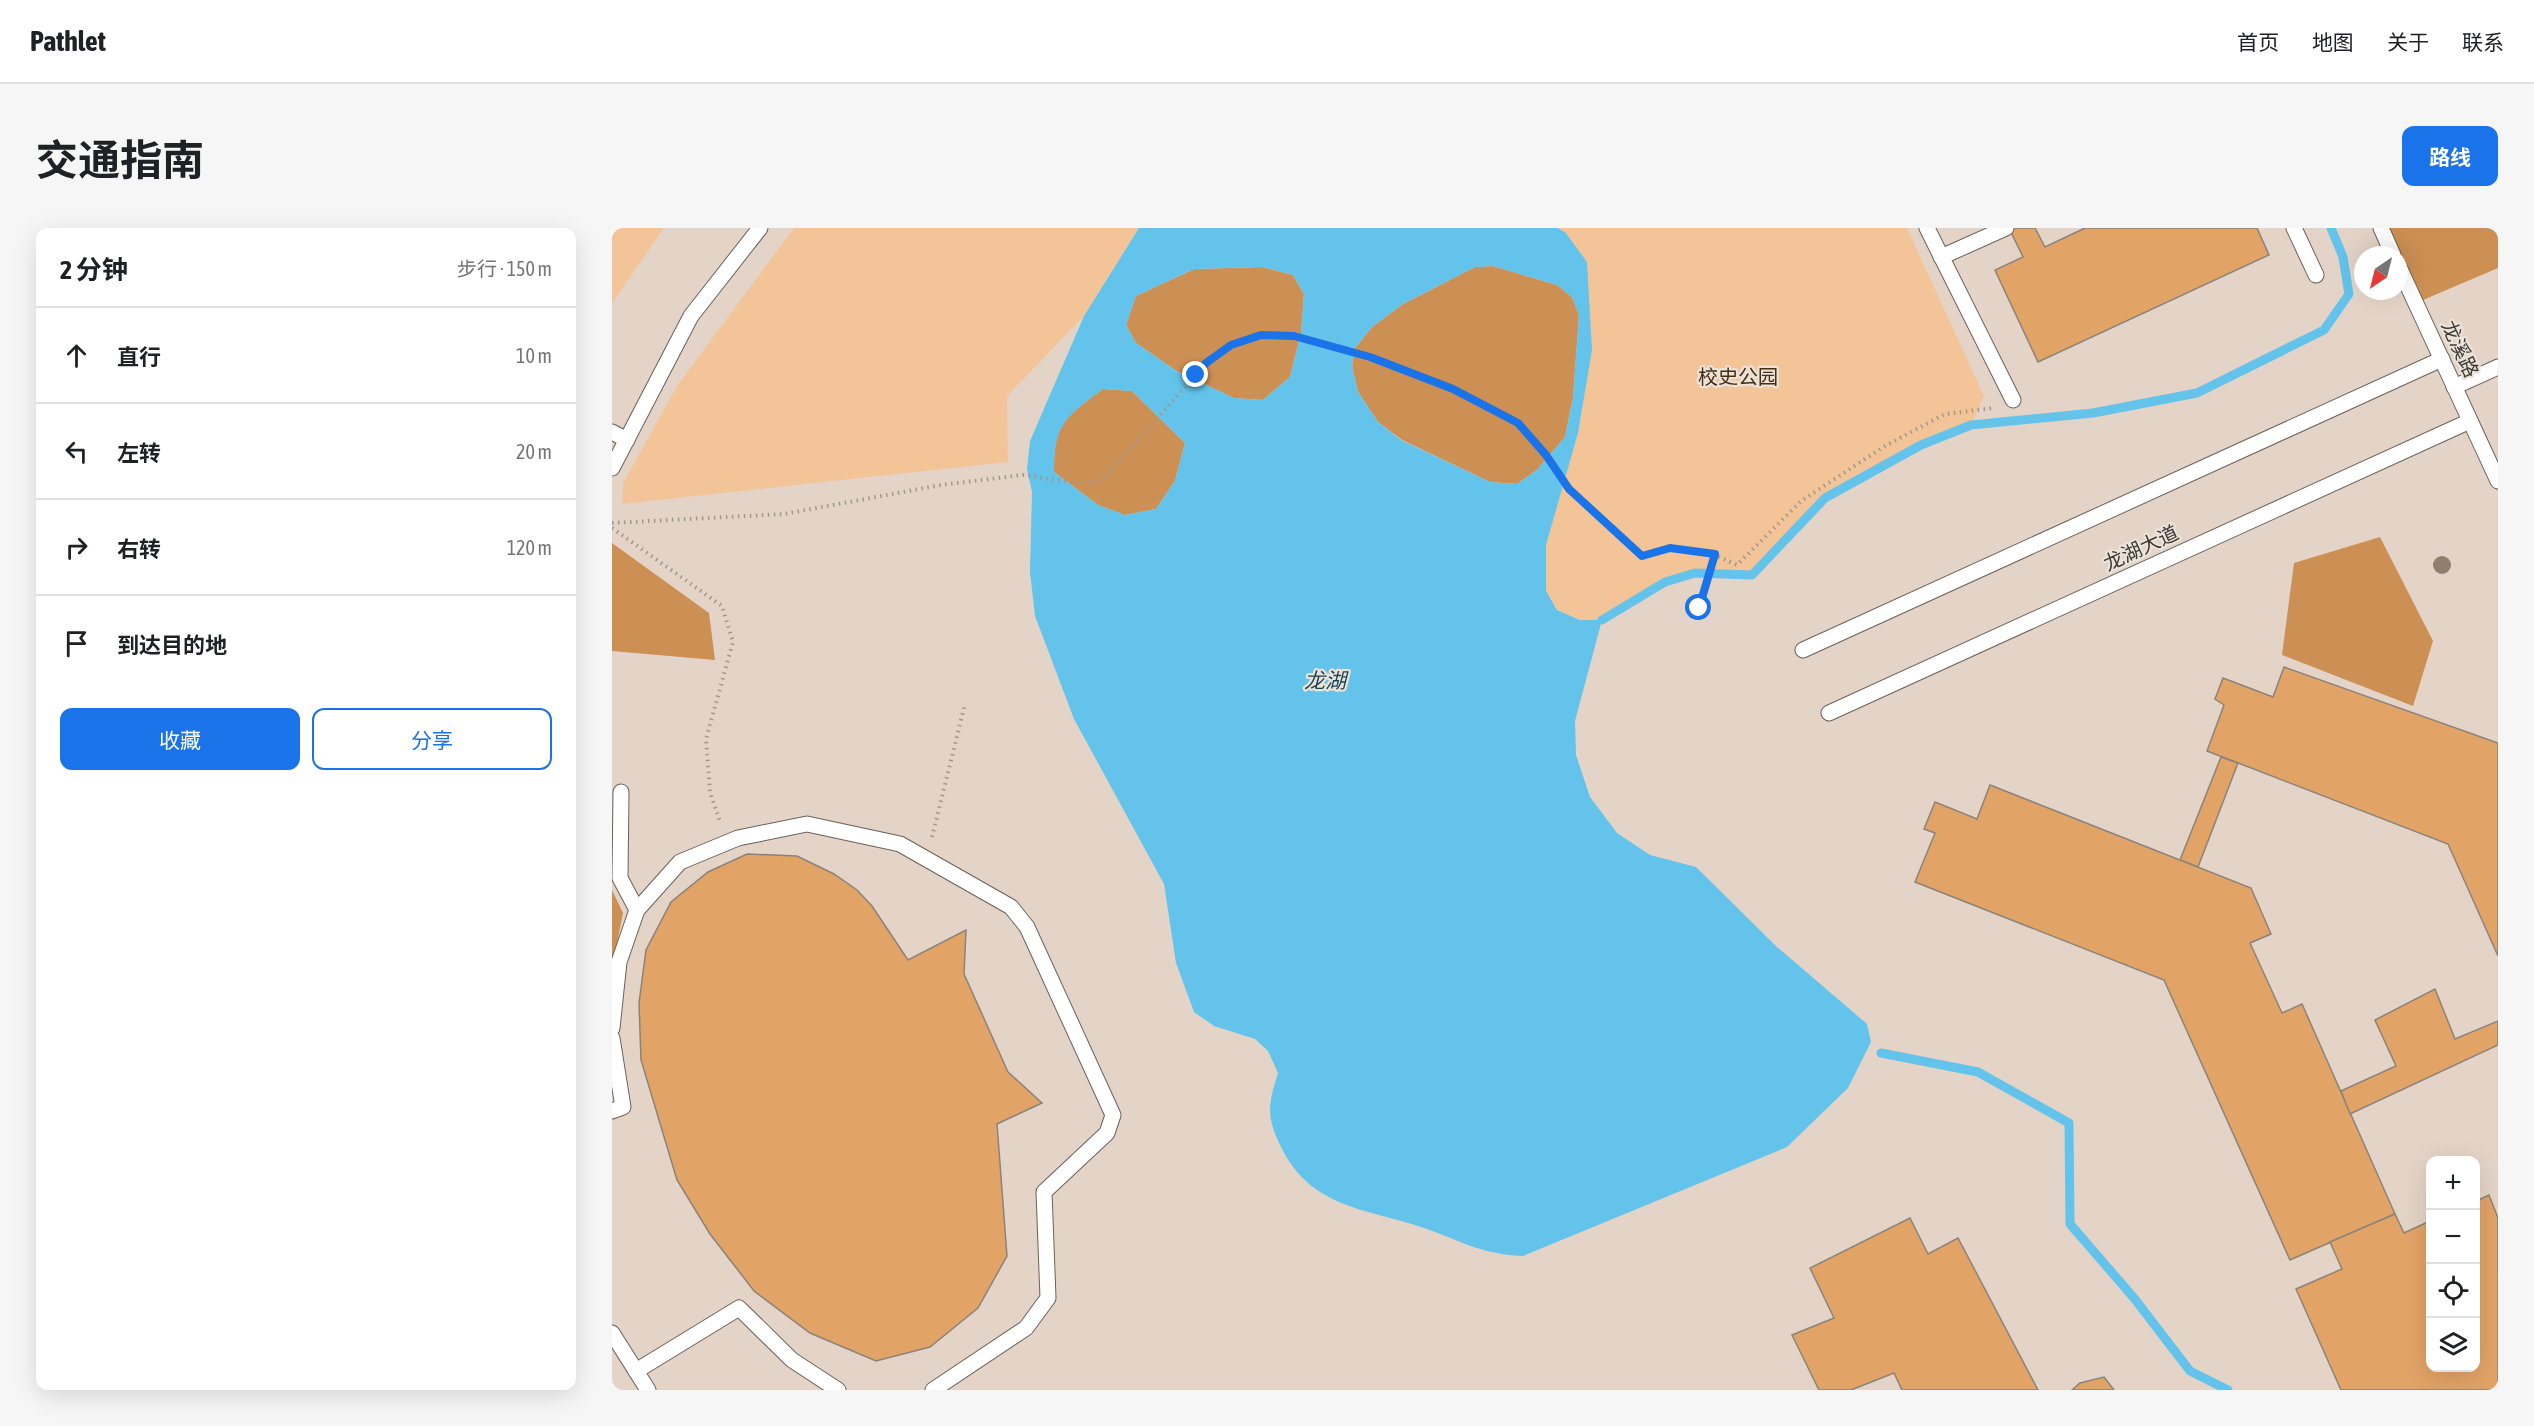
<!DOCTYPE html>
<html lang="zh">
<head>
<meta charset="utf-8">
<style>
  body { margin:0; font-family:"Asap Condensed","Noto Sans SC",sans-serif; background:#f6f6f6; color:#202124 }
  .controls { position:absolute; right:18px; bottom:18px; display:grid; overflow:hidden; border-radius:12px; box-shadow:0 6px 24px #0002 }
  .controls button { width:54px; height:54px; display:grid; place-items:center; padding:0; border:0; border-bottom:2px solid #e0e0e0; background:#fff; color:#202124; font:30px sans-serif }
  .compass { position:absolute; left:1742px; top:18px; width:54px; height:54px; border-radius:50%; background:#fff; box-shadow:0 6px 24px #0002; rotate:215deg }
  .stop { position:absolute; width:18px; height:18px; margin:-14px; border:4px solid #1a73e8; border-radius:50%; background:#fff }
  .stop.end { background:#1a73e8; border-color:#fff; box-shadow:0 2px 6px #0008 }
  .list { margin:0; padding:0; list-style:none }
  h2 { display:flex; justify-content:space-between; align-items:center; height:78px; margin:0; padding:0 24px; font-size:26px }
  h2 small { font-size:20px; font-weight:400; color:#757577 }
  .list li { display:grid; grid-template-columns:39px 1fr auto; gap:18px; align-items:center; box-sizing:border-box; height:96px; padding:0 24px; border-top:2px solid #e0e0e0 }
  .list b { display:block; font-size:22px; white-space:nowrap }
  .list em { font-size:20px; font-style:normal; color:#757577 }
  .actions { display:flex; gap:12px; padding:18px 24px }
  .actions a { flex:1; padding:14px 0; border:2px solid #1a73e8; border-radius:12px; text-align:center; font-size:21px; color:#1a73e8 }
  .actions .main { background:#1a73e8; color:#fff }
  .icon { flex:none; width:33px; height:33px; fill:none; stroke:currentColor; stroke-width:2; stroke-linecap:round; stroke-linejoin:round }
  .map { position:relative; flex:none; width:1886px; height:1162px; overflow:hidden; border-radius:12px }
  header { display:flex; align-items:center; gap:36px; box-sizing:border-box; height:84px; padding:0 30px; background:#fff; border-bottom:2px solid #e0e0e0 }
  header strong { font-size:28px }
  nav { display:flex; gap:33px; margin-inline-start:auto; font-size:21px }
  .intro { display:flex; align-items:center; justify-content:space-between; box-sizing:border-box; height:144px; padding:0 36px }
  h1 { margin:0; font-size:42px }
  .button { padding:15px 27px; border-radius:12px; background:#1a73e8; color:#fff; font-size:21px; font-weight:700 }
  main { display:flex; gap:36px; padding:0 36px }
  aside { flex:1; background:#fff; border-radius:12px; box-shadow:0 6px 24px #0002 }
  .map>svg:first-child { display:block }
  .built { fill:#e4d4c7; fill-rule:evenodd }
  .green { fill:#f3c498 }
  .forest { fill:#cd9054 }
  .water { fill:#63c3eb; fill-rule:evenodd }
  .lines { fill:none; stroke-linecap:round; stroke-linejoin:round }
  .stream { stroke:#63c3eb; stroke-width:9 }
  .building { fill:#e2a367; stroke:#8b837b; stroke-width:1.5 }
  .service-casing { stroke:#6a625b; stroke-width:17 }
  .path { stroke:#9f9891; stroke-width:4; stroke-dasharray:1.5 4.5; stroke-linecap:butt }
  .service { stroke:#fff; stroke-width:15 }
  .tree { fill:#917e6c }
  .route { stroke:#1a73e8; stroke-width:8 }
  .labels { text-anchor:middle; stroke-width:4.5; stroke-linejoin:round; paint-order:stroke }
  .street-label { font-size:20px; fill:#3c3935; stroke:#ebe2d9 }
  .park-label { font-size:20px; fill:#472d12; stroke:#ebe2d9 }
  .water-label { font-size:21px; font-style:italic; fill:#1b4556; stroke:#ebe2d9 }
</style>
</head>
<body>
<header>
<strong>Pathlet</strong>
<nav><a>首页</a><a>地图</a><a>关于</a><a>联系</a></nav>
</header>
<div class="intro"><h1>交通指南</h1><a class="button">路线</a></div>
<main>
<aside>
<h2>2 分钟<small>步行 · 150 m</small></h2>
<ul class="list">
<li><svg class="icon" aria-label="ahead" viewBox="0 0 24 24"><path d="M12 20V5M6 11l6-6 6 6"/></svg><div><b>直行</b></div><em>10 m</em></li>
<li><svg class="icon" aria-label="left" viewBox="0 0 24 24"><path d="M17 20v-9H6M10 6l-5 5 5 5"/></svg><div><b>左转</b></div><em>20 m</em></li>
<li><svg class="icon" aria-label="right" viewBox="0 0 24 24"><path d="M7 20v-9h11M14 6l5 5-5 5"/></svg><div><b>右转</b></div><em>120 m</em></li>
<li><svg class="icon" aria-label="arrive" viewBox="0 0 24 24"><path d="M6 21V4h12l-3 4 3 4H6"/></svg><div><b>到达目的地</b></div></li>
</ul>
<div class="actions"><a class="main">收藏</a><a>分享</a></div>
</aside>
<div class="map">
<svg width="1886" height="1162" viewBox="0 0 1886 1162">
  <rect width="100%" height="100%" fill="#ebe2d9"/>
  <path class="built" d="M 0,0 L 1886,0 L 1886,1162 L 0,1162 ZM 1751,27 L 1787,27 L 1787,63 L 1751,63 ZM 1818,932 L 1864,932 L 1864,1140 L 1818,1140 Z"/>
  <g class="green">
    <path d="M 0,0 L 52,0 L 0,75 Z"/>
    <path d="M 182,0 L 527,0 L 472,88 L 395,168 L 396,234 L 10,276 L 11,255 L 65,158 Z"/>
    <path d="M 945,0 L 1295,0 L 1372,168 L 1359,197 L 1309,217 L 1213,270 L 1140,347 L 1092,342 L 1067,350 L 990,392 L 968,392 L 945,381 L 934,363 L 934,317 L 966,205 L 980,122 L 953,4 Z"/>
  </g>
  <g class="forest">
    <path d="M 1769,0 L 1886,0 L 1886,40 L 1804,75 L 1787,39 L 1787,27 Z"/>
    <path d="M 881,38 L 945,57 L 960,69 L 967,87 L 961,170 L 953,209 L 925,242 L 905,256 L 878,254 L 790,212 L 766,194 L 746,164 L 740,138 L 743,120 L 760,99 L 791,76 L 863,39 Z"/>
    <path d="M 650,39 L 681,47 L 692,66 L 689,105 L 678,149 L 651,172 L 622,170 L 566,144 L 524,115 L 514,97 L 524,68 L 582,41 Z"/>
    <path d="M 491,161 L 520,163 L 573,215 L 563,253 L 544,281 L 513,287 L 486,277 L 442,244 C 442,195 453,189 491,161 Z"/>
    <path d="M 1768,309 L 1821,413 L 1801,478 L 1670,427 L 1682,335 Z"/>
    <path d="M 0,315 L 97,385 L 103,432 L 0,423 Z"/>
    <path d="M 0,662 L 11,685 L 0,740 Z"/>
  </g>
  <path class="water" d="M 527,0 L 945,0 L 953,4 L 975,34 L 980,122 L 966,205 L 934,317 L 934,363 L 945,382 L 968,392 L 990,392 L 963,493 L 964,527 L 978,569 L 1005,605 L 1038,627 L 1084,639 L 1165,719 L 1255,796 L 1259,814 L 1236,860 L 1175,919 L 911,1028 C 865,1026 847,1011 806,998 C 749,980 698,978 669,919 C 654,889 656,877 666,845 L 656,823 L 643,811 L 602,798 L 582,784 L 564,735 L 552,656 L 462,491 L 423,388 L 418,344 L 420,264 L 415,241 L 418,213 L 472,88 ZM 881,38 L 945,57 L 960,69 L 967,87 L 961,170 L 953,209 L 925,242 L 905,256 L 878,254 L 789,212 L 766,194 L 746,164 L 740,138 L 743,120 L 760,99 L 791,76 L 863,39 ZM 651,39 L 681,47 L 692,66 L 689,105 L 678,149 L 651,172 L 622,170 L 566,144 L 524,115 L 514,97 L 524,68 L 582,41 ZM 491,161 L 520,163 L 573,215 L 563,253 L 544,281 L 513,287 L 486,277 L 442,244 C 442,195 454,189 491,161 Z"/>
  <g class="lines">
    <g class="stream">
      <path d="M 990,392 L 1053,354 L 1083,345 L 1140,347 L 1213,270 L 1309,217 L 1359,197 L 1481,185 L 1585,165 L 1712,102 L 1737,66 L 1731,29 L 1719,0"/>
      <path d="M 1269,825 L 1366,844 L 1457,895 L 1458,996 L 1522,1070 L 1578,1143 L 1616,1162"/>
    </g>
  </g>
  <g class="building">
    <path d="M 1397,0 L 1423,0 L 1433,19 L 1473,0 L 1645,0 L 1657,27 L 1426,134 L 1383,42 L 1411,29 Z"/>
    <path d="M 1672,439 L 1886,515 L 1886,728 L 1836,616 L 1595,523 L 1612,477 L 1603,471 L 1611,450 L 1661,469 Z"/>
    <path d="M 1609,529 L 1626,535 L 1586,639 L 1568,632 Z"/>
    <path d="M 1378,557 L 1639,660 L 1659,706 L 1638,715 L 1670,785 L 1690,776 L 1783,986 L 1678,1032 L 1552,752 L 1303,654 L 1323,605 L 1312,601 L 1323,574 L 1365,591 Z"/>
    <path d="M 135,626 L 185,628 L 222,646 L 245,662 L 260,678 L 296,732 L 354,702 L 352,746 L 396,844 L 430,875 L 385,896 L 395,1028 L 366,1080 L 318,1119 L 264,1133 L 198,1105 L 142,1063 L 98,1006 L 65,952 L 29,832 L 27,775 L 34,722 L 59,674 L 96,644 Z"/>
    <path d="M 1823,761 L 1843,811 L 1886,793 L 1886,817 L 1738,886 L 1729,863 L 1784,838 L 1763,792 Z"/>
    <path d="M 1877,967 L 1886,990 L 1886,1162 L 1729,1162 L 1684,1061 L 1730,1041 L 1718,1014 L 1783,986 L 1792,1005 L 1818,993 L 1818,1140 L 1864,1140 L 1864,973 Z"/>
    <path d="M 1298,990 L 1316,1026 L 1346,1010 L 1426,1162 L 1290,1162 L 1282,1145 L 1239,1162 L 1207,1162 L 1180,1107 L 1222,1090 L 1198,1040 Z"/>
    <path d="M 1492,1149 L 1502,1162 L 1460,1162 L 1468,1155 Z"/>
  </g>
  <g class="lines">
    <g class="service-casing">
      <g id="service">
        <path d="M 1315,0 L 1401,172"/>
        <path d="M 1682,0 L 1704,47"/>
        <path d="M 1769,0 L 1781,27"/>
        <path d="M 1329,29 L 1394,0"/>
        <path d="M 1787,39 L 1886,253"/>
        <path d="M 1842,159 L 1886,139"/>
        <path d="M 0,204 L 15,212"/>
        <path d="M 0,240 L 79,88 L 148,0"/>
        <path d="M 1191,422 L 1830,131"/>
        <path d="M 1217,485 L 1858,193"/>
        <path d="M 9,564 L 8,650 L 25,682"/>
        <path d="M 0,800 L 7,734 L 25,682 L 68,634 L 126,610 L 195,596 L 288,616 L 399,679 L 415,699 L 501,887 L 495,905 L 432,964 L 436,1070 L 414,1100 L 321,1162"/>
        <path d="M 0,810 L 11,879 L 0,883"/>
        <path d="M 0,1105 L 36,1162"/>
        <path d="M 24,1143 L 127,1080 L 180,1132 L 226,1162"/>
      </g>
    </g>
    <g class="path">
      <path d="M 0,295 L 172,286 L 329,257 L 411,247 L 458,254 L 479,255 L 492,250 L 594,135 L 619,117 L 649,107 L 682,108 L 758,129 L 841,161 L 906,195 L 934,227 L 957,261 L 1030,328 C 1068,317 1090,320 1125,337 L 1189,273 L 1273,218 L 1333,186 L 1381,180"/>
      <path d="M 0,300 L 110,378 L 121,414 L 94,511 L 98,564 L 108,594"/>
      <path d="M 1087,380 L 1103,326"/>
      <path d="M 320,609 L 353,476"/>
    </g>
    <use href="#service" class="service"/>
  </g>
  <circle class="tree" cx="1830" cy="337" r="9"/>
  <g class="lines">
    <path class="route" d="M 584,147 L 594,135 L 619,117 L 649,107 L 682,108 L 758,129 L 841,161 L 906,195 L 934,227 L 957,261 L 1030,328 L 1058,320 L 1103,326 L 1087,380"/>
  </g>
  <g class="labels">
    <g class="street-label">
      <text transform="translate(1848 121) rotate(65)" y="7">龙溪路</text>
      <text transform="translate(1529 320) rotate(-25)" y="7">龙湖大道</text>
    </g>
    <g class="park-label">
      <text x="1126" y="156">校史公园</text>
    </g>
    <g class="water-label">
      <text x="713" y="460">龙湖</text>
    </g>
  </g>
</svg>
<div class="controls">
<button>+</button>
<button>−</button>
<button><svg class="icon" aria-label="locate" viewBox="0 0 24 24"><circle cx="12" cy="12" r="6"/><path d="M12 2v4M12 18v4M2 12h4M18 12h4"/></svg></button>
<button><svg class="icon" aria-label="layers" viewBox="0 0 24 24"><path d="M12 4l9 5-9 5-9-5zM3 14l9 5 9-5"/></svg></button>
</div>
<svg class="compass" viewBox="-18 -18 36 36"><path d="M0-13l5 13h-10z" fill="#e53935"/><path d="M0 13l5-13h-10z" fill="#757577"/></svg>
<div class="stop" style="left:1087px;top:380px"></div>
<div class="stop end" style="left:584px;top:147px"></div>
</div>
</main>
</body>
</html>
